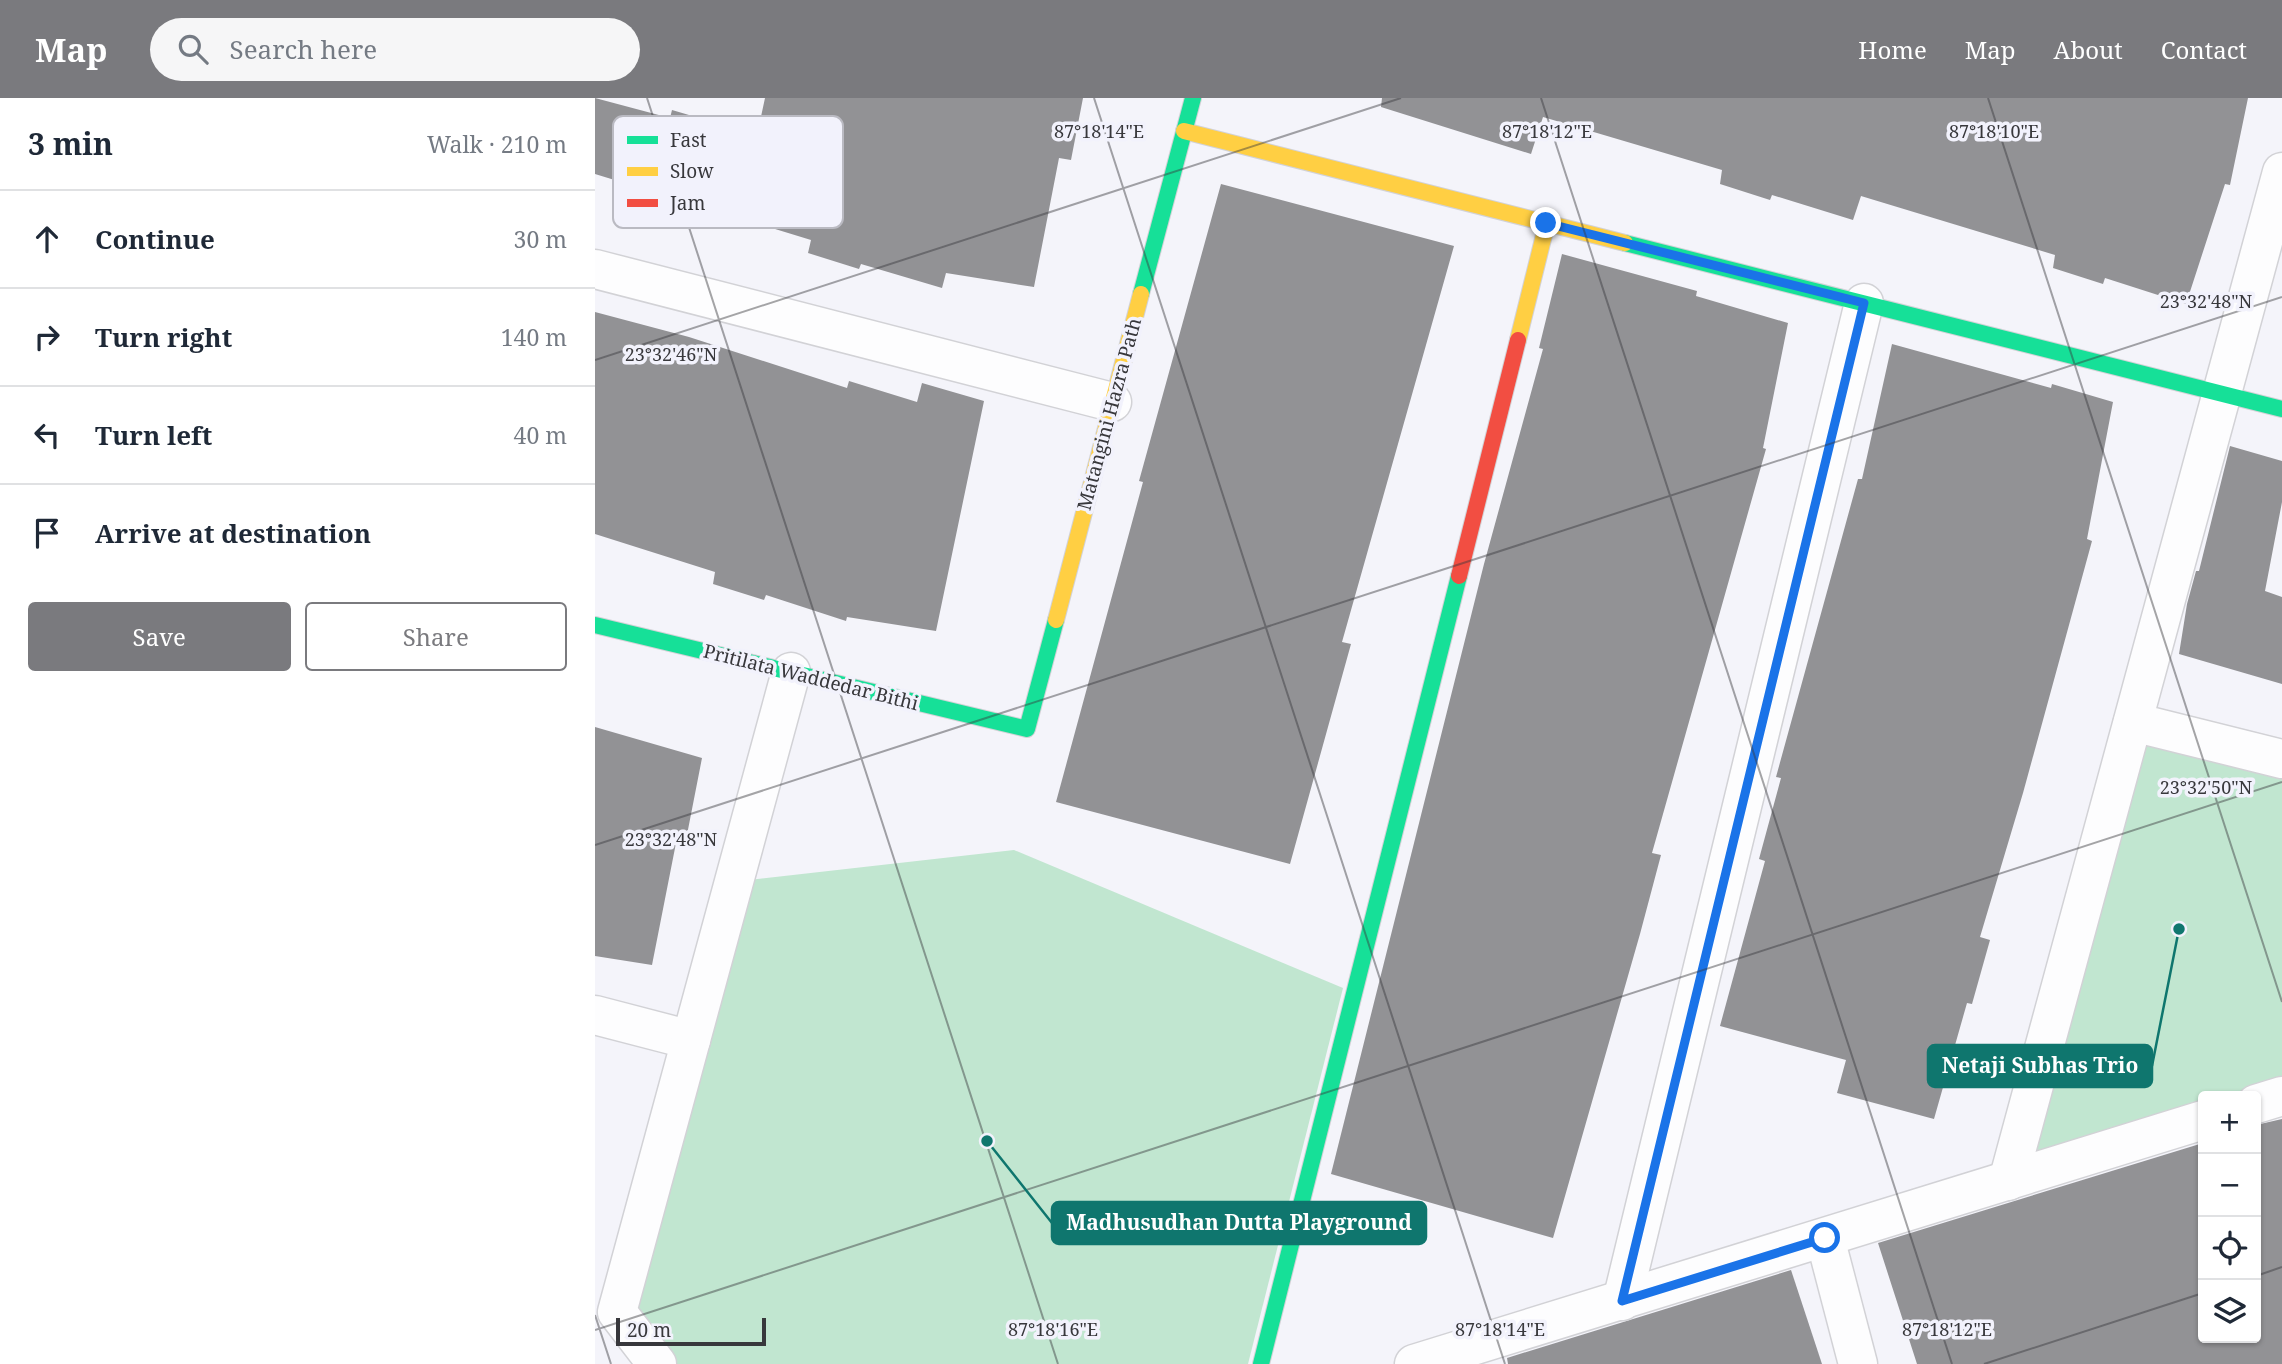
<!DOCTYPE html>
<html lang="en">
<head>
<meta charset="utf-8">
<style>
  body { margin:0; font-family:"Noto Serif",serif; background:#f6f6f7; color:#1f2937 }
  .controls { position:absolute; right:21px; bottom:21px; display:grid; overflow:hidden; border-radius:7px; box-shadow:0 2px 5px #0004 }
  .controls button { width:63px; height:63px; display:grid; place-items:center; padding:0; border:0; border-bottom:2px solid #e0e1e3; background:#fff; color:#1f2937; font:35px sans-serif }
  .scale { position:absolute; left:21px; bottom:18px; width:150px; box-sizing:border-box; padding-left:7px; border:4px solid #38383c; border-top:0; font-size:19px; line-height:24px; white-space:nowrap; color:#38383c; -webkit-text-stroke:5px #f2f2fc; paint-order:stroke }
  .stop { position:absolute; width:21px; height:21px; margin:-16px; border:5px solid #1a73e8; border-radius:50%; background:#fff }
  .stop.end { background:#1a73e8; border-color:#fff; box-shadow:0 2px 7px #0008 }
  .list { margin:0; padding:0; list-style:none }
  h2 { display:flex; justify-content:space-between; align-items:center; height:91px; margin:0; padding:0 28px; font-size:30px }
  h2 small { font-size:23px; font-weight:400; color:#747a83 }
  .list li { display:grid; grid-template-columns:46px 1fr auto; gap:21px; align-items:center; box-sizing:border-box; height:98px; padding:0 28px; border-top:2px solid #e0e1e3 }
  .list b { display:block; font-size:26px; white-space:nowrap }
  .list em { font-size:23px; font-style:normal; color:#747a83 }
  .actions { display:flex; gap:14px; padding:21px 28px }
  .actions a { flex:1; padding:16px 0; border:2px solid #7a7a7e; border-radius:7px; text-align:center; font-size:24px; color:#7a7a7e }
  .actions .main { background:#7a7a7e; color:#fff }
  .icon { flex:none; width:38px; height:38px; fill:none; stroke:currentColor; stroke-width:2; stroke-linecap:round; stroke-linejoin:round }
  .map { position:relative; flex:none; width:1687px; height:1266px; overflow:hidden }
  header { display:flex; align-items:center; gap:42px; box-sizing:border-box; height:98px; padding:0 35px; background:#7a7a7e; color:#fff }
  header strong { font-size:33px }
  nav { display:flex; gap:38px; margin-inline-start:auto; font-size:24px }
  .search { width:490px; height:63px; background:#f6f6f7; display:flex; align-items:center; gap:18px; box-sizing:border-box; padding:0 24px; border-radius:38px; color:#747a83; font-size:26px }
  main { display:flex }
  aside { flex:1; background:#fff }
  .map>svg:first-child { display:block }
  .green { fill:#c1e6d0 }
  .building { fill:#929295 }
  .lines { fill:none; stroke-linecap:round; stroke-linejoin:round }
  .street-casing { stroke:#d2d2d6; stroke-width:41 }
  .fast-casing { stroke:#d2d2d6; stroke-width:18 }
  .slow-casing { stroke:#d2d2d6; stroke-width:18 }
  .jam-casing { stroke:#d2d2d6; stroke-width:18 }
  .street { stroke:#fdfdfe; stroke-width:38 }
  .fast { stroke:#16e098; stroke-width:16 }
  .slow { stroke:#ffcf43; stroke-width:16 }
  .jam { stroke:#f24e42; stroke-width:16 }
  .route { stroke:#1a73e8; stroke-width:9 }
  .ticks { fill:none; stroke:#38383c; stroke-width:2; stroke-opacity:0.45 }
  .labels { text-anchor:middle; stroke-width:7; stroke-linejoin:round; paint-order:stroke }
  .street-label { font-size:19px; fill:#38383c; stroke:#f2f2fc }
  .key { fill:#f2f2fc; stroke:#babac2; stroke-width:2 }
  .key-label { font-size:19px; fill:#38383c }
  .ticks-label { font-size:18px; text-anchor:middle; fill:#38383c; stroke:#f2f2fc; stroke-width:7; stroke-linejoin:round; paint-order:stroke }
  .leader { fill:none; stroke:#0f766e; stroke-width:2.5 }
  .callout-dot { fill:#0f766e; stroke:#f2f2fc; stroke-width:2.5 }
  .callout { fill:#0f766e; stroke:#0f766e; stroke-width:2.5 }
  .callout-label { font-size:21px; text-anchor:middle; font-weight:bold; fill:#fff }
</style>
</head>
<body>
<header>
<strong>Map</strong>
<div class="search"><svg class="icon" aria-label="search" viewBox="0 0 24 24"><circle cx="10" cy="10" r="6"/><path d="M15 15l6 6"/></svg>Search here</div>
<nav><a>Home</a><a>Map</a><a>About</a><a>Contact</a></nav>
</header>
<main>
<aside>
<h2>3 min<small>Walk · 210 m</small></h2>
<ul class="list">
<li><svg class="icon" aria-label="ahead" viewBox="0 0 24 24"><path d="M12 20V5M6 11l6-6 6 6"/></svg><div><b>Continue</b></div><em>30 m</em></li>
<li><svg class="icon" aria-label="right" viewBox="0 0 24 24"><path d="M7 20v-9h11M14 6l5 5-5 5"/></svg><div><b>Turn right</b></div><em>140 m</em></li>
<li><svg class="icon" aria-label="left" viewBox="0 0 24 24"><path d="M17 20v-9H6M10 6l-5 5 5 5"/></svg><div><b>Turn left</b></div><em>40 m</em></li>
<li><svg class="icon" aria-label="arrive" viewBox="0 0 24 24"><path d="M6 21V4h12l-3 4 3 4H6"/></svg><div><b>Arrive at destination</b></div></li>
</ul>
<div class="actions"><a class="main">Save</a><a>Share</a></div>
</aside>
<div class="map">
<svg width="1687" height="1266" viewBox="0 0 1687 1266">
  <rect width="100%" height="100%" fill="#f4f4fa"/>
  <g class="green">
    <path d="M 1538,624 L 1687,665 L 1687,998 L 1608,998 L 1608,1022 L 1413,1083 Z"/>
    <path d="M 419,752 L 748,890 L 653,1266 L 62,1266 L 27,1195 L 154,782 Z"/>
  </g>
  <g class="building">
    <path d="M 0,0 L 75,20 L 77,12 L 162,37 L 170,0 L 488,0 L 476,62 L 464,60 L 439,189 L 351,175 L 347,190 L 266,166 L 264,171 L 213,155 L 216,142 L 0,76 Z"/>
    <path d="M 787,0 L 1653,0 L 1635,87 L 1630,86 L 1591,206 L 1510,180 L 1508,186 L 1458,170 L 1460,157 L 1266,98 L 1258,122 L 1177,97 L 1175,102 L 1125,86 L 1127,72 L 948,19 L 936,56 L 786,9 Z"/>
    <path d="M 626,86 L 859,148 L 747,544 L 756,546 L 695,766 L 461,704 L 548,384 L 544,383 Z"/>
    <path d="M 967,156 L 1102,193 L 1101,198 L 1193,225 L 1168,350 L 1171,351 L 1057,755 L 1066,757 L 1045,836 L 958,1140 L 736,1076 L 889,466 L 948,251 L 944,250 Z"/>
    <path d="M 0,214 L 94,239 L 252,290 L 254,283 L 322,304 L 327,285 L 389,303 L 341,533 L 252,519 L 251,523 L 171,497 L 169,502 L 118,486 L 120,474 L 0,436 Z"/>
    <path d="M 1297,246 L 1456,290 L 1457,286 L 1518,304 L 1492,441 L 1497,443 L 1428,695 L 1385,839 L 1395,842 L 1377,906 L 1372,905 L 1339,1021 L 1242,995 L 1251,962 L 1125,928 L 1170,763 L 1164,761 L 1186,680 L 1181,679 L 1263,381 L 1267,381 Z"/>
    <path d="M 1635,348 L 1687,363 L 1687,404 L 1670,493 L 1687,499 L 1687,586 L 1584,556 L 1592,506 L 1601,473 L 1604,473 Z"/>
    <path d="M 0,629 L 107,660 L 90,747 L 81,745 L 57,867 L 0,858 Z"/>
    <path d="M 1687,1021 L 1687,1266 L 1322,1266 L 1283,1145 L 1608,1045 L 1608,1240 L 1661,1240 L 1661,1027 Z"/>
    <path d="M 1196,1172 L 1227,1266 L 913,1266 L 912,1260 Z"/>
  </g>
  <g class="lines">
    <g class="street-casing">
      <g id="street">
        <path d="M 0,171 L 517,304"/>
        <path d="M 1538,624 L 1687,661"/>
        <path d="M 0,917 L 96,942"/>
        <path d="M 1661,1006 L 1687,998"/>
        <path d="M 1413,1083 L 1687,74"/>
        <path d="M 1230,1140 L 1263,1266"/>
        <path d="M 1027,1203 L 1269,205"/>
        <path d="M 62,1266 L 22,1214 L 196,574"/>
        <path d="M 819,1266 L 1608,1022"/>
      </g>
    </g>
    <g class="fast-casing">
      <g id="fast">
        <path d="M 1030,145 L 1687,311"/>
        <path d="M 546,196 L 598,0"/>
        <path d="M 0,527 L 432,631 L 461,522"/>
        <path d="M 666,1266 L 864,478"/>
      </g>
    </g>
    <g class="slow-casing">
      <g id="slow">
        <path d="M 589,33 L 1030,145"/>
        <path d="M 923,242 L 952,125"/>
        <path d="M 461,522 L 546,196"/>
      </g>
    </g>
    <g class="jam-casing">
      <path id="jam" d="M 864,478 L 923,242"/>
    </g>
    <use href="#street" class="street"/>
    <use href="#fast" class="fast"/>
    <use href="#slow" class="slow"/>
    <use href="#jam" class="jam"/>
  </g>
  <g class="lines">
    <path class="route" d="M 951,125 L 1269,205 L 1027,1203 L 1230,1140"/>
  </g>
  <path class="ticks" d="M 52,0 L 463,1266M 499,0 L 910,1266M 946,0 L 1357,1266M 1393,0 L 1687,904M 0,262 L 806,0M 0,747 L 1687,199M 1661,1178 L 1687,1169M 0,1217 L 16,1266M 0,1232 L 1687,684M 1389,1266 L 1608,1195"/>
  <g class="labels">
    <g class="street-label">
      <text transform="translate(514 316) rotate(-75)" y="7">Matangini Hazra Path</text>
      <text transform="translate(216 579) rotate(14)" y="7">Pritilata Waddedar Bithi</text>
    </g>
  </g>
  <rect x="18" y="18" width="230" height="112" rx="10" class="key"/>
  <rect x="32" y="38" width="31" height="8" fill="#16e098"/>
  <rect x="32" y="69" width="31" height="9" fill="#ffcf43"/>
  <rect x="32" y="101" width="31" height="8" fill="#f24e42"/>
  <g class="key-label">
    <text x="75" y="49">Fast</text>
    <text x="75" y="80">Slow</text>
    <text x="75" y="112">Jam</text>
  </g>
  <g class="ticks-label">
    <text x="504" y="40">87°18'14"E</text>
    <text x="952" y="40">87°18'12"E</text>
    <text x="1399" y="40">87°18'10"E</text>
    <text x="1611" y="210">23°32'48"N</text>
    <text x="76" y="263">23°32'46"N</text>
    <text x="1611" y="696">23°32'50"N</text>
    <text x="76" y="748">23°32'48"N</text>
    <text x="458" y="1238">87°18'16"E</text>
    <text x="905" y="1238">87°18'14"E</text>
    <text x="1352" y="1238">87°18'12"E</text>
  </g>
  <path class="leader" d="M1584 831L1557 968M392 1043L457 1125"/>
  <g class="callout-dot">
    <circle cx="1584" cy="831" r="7"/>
    <circle cx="392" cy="1043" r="7"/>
  </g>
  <g class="callout">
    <rect x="1333" y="947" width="224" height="42" rx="7"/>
    <rect x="457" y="1104" width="374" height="42" rx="7"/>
  </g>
  <g class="callout-label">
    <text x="1445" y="975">Netaji Subhas Trio</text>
    <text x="644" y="1132">Madhusudhan Dutta Playground</text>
  </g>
</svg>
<div class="controls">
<button>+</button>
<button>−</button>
<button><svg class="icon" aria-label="locate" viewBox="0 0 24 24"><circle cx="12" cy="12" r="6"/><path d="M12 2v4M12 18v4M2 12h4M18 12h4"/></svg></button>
<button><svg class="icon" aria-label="layers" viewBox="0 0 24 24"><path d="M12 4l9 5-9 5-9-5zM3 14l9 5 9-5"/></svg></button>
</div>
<div class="scale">20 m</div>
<div class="stop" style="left:1230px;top:1140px"></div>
<div class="stop end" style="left:951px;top:125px"></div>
</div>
</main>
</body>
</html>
